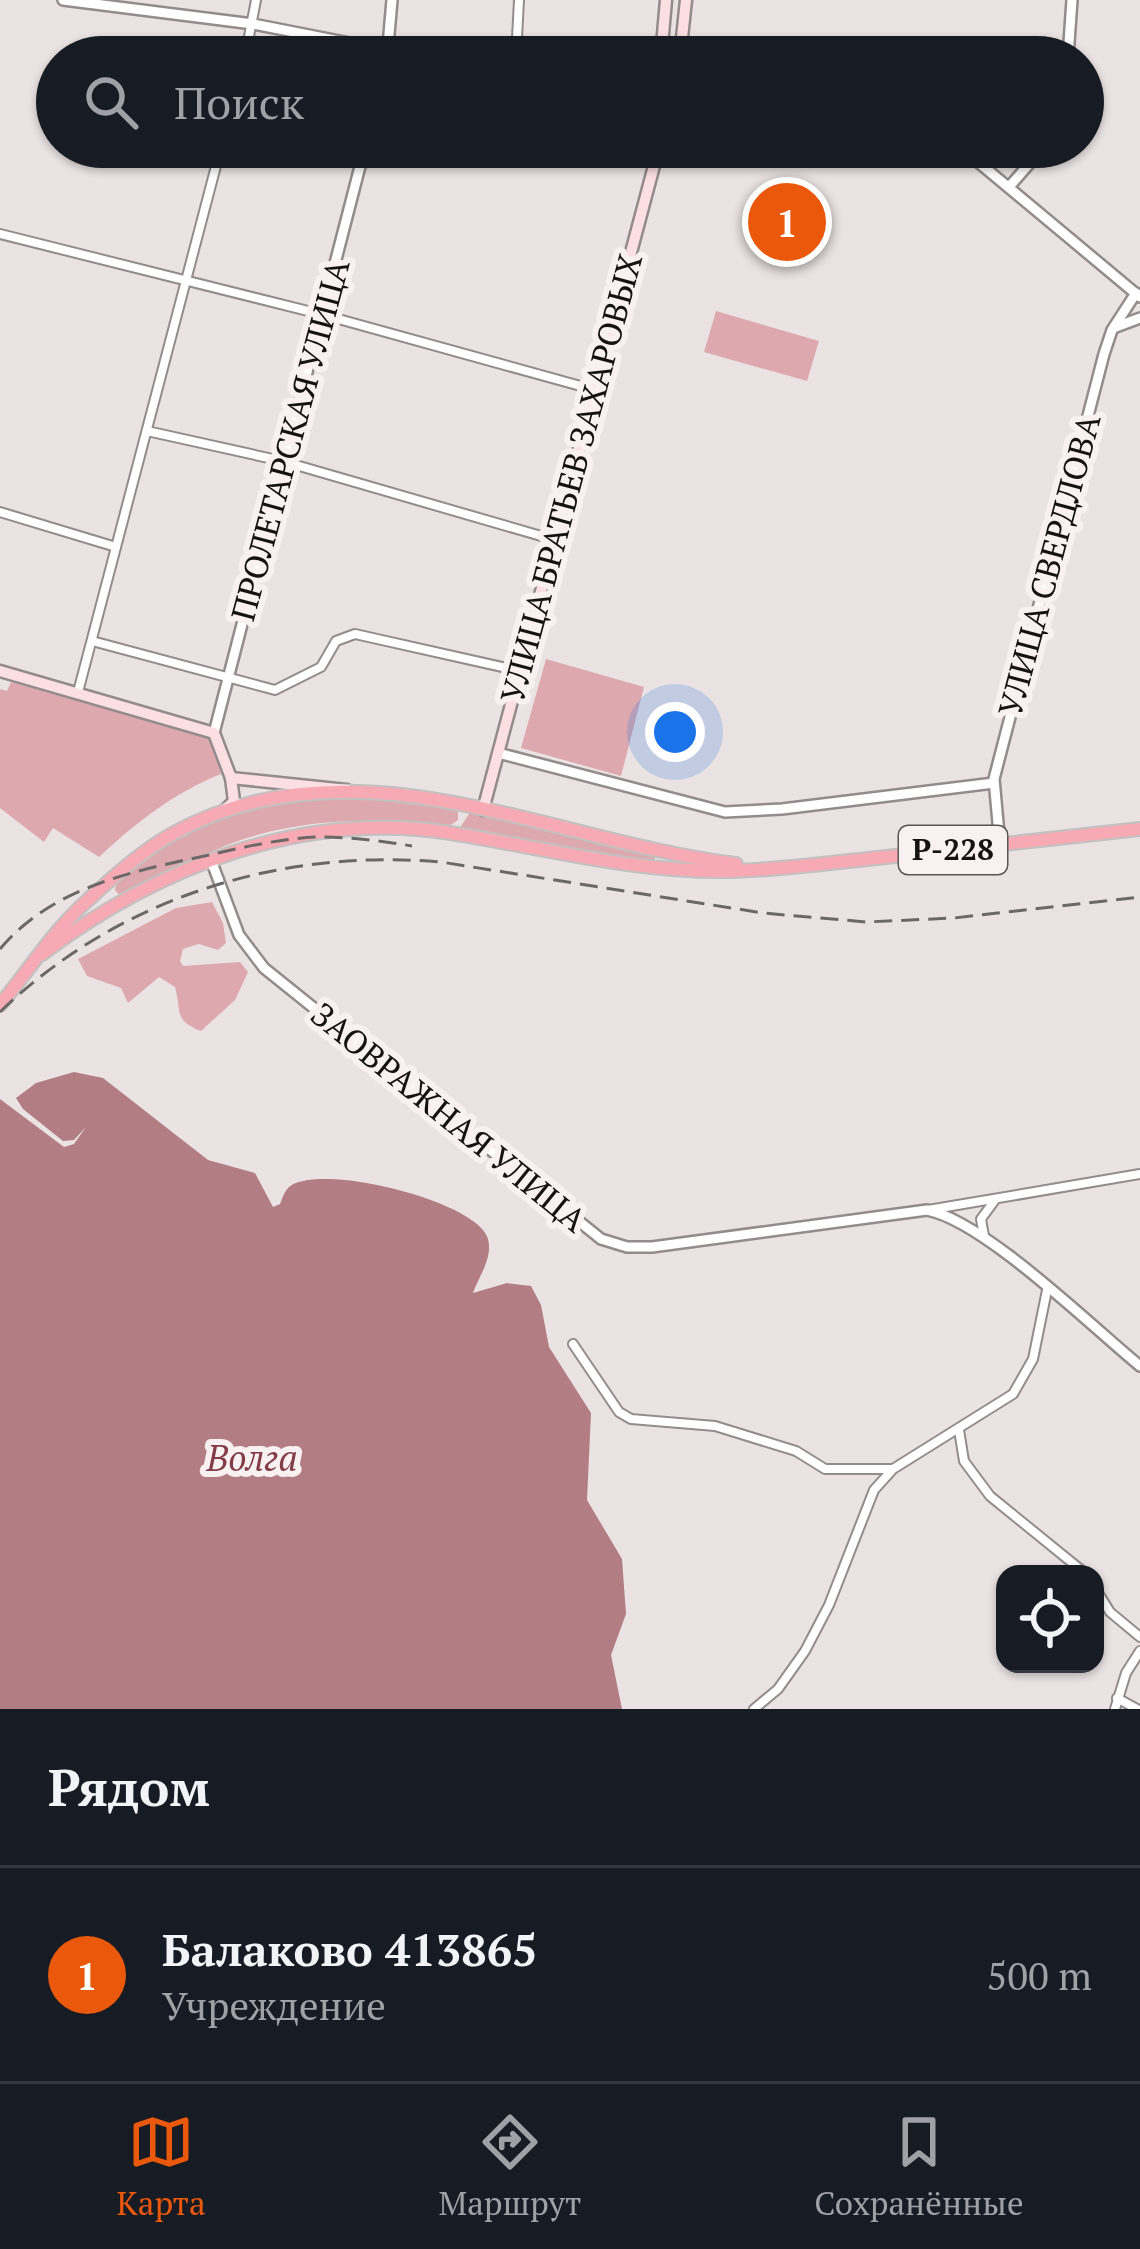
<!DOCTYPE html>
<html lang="ru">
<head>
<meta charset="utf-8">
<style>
  body { margin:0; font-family:"PT Serif",serif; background:#20242c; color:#f1f3f6 }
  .controls { position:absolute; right:36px; bottom:36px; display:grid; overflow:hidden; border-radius:24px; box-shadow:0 3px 9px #0004 }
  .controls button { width:108px; height:108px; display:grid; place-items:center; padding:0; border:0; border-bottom:3px solid #363941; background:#171b24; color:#f1f3f6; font:60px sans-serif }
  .you { position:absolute; left:675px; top:732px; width:42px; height:42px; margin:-30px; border:9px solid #fff; border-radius:50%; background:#1a73e8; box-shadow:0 0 0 18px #1a73e833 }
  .badge { display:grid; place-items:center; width:78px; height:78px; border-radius:50%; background:#ea580c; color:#fff; font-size:39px; font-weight:700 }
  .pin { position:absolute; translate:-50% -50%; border:6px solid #fff; box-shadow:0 3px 12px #0006 }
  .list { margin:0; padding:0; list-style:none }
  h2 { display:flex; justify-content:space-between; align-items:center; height:156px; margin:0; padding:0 48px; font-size:51px }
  h2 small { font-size:39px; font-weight:400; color:#9ea1a6 }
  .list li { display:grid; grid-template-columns:78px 1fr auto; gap:36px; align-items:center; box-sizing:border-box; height:216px; padding:0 48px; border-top:3px solid #363941 }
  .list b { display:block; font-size:45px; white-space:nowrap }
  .list p { margin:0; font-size:39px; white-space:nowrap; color:#9ea1a6 }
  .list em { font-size:39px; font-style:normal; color:#9ea1a6 }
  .icon { flex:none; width:66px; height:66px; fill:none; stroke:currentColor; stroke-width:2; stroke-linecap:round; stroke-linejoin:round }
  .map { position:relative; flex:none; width:1140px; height:1709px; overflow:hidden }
  .search { position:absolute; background:#171b24; box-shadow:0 3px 9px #0004; left:36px; right:36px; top:36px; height:132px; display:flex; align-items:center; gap:30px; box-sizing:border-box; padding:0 42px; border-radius:66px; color:#9ea1a6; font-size:45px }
  .sheet { height:372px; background:#171b24 }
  nav { display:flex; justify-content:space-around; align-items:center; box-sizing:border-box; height:168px; border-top:3px solid #363941; background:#171b24; font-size:33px; color:#9ea1a6 }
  nav a { display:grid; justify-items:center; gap:6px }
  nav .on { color:#ea580c }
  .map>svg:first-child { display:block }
  .green { fill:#dda9af }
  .water { fill:#b27e84 }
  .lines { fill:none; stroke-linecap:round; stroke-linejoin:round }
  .minor-casing { stroke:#938b8c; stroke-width:12 }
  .tertiary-casing { stroke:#938b8c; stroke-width:14 }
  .secondary-casing { stroke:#938b8c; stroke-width:15 }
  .trunk-casing { stroke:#c2c1c1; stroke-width:16 }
  .minor { stroke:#fff; stroke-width:8 }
  .tertiary { stroke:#fff; stroke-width:9 }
  .secondary { stroke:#fcdfe3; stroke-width:10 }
  .trunk { stroke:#f8aab4; stroke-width:12 }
  .rail { stroke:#6c6868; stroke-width:3; stroke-dasharray:18 9; stroke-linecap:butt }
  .labels { text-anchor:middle; stroke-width:12; stroke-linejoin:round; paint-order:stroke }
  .shield { fill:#f8f0f1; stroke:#585555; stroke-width:3 }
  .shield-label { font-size:30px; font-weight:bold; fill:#141212 }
  .street-label { font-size:33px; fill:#141212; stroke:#f8f0f1 }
  .water-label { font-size:36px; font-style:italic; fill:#823c48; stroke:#f8f0f1 }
</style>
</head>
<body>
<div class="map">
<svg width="1140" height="1709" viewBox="0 0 1140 1709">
  <rect width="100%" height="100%" fill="#ebe3e3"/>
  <g class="green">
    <path d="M 716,311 L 819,341 L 807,381 L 704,352 Z"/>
    <path d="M 546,659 L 644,687 L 621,776 L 521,748 Z"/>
    <path d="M 11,682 L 211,738 L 221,774 C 172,794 137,822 99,857 L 53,828 L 44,842 L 0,808 L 0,689 L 7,691 Z"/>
    <path d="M 367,795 L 454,809 L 458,812 L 458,820 L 449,826 C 375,818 301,817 230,844 C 193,859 157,879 121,897 L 115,890 C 118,874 133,868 146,858 C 221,804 278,799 367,795 Z"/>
    <path d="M 471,811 L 656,856 L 653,863 L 457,832 Z"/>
    <path d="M 212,902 L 223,923 L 226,943 L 218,950 L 199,944 L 183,949 L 180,961 L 183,966 L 240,962 L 248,972 L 235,1000 L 201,1031 C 173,1020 182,1012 175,987 L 159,977 L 128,1003 L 121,988 L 87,976 L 78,959 L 176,908 Z"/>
  </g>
  <path class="water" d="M 74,1072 L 103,1078 L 208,1160 L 255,1173 L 273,1207 L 280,1204 C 283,1197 284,1192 289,1187 C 319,1162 478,1201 488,1239 C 493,1258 479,1276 473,1293 L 507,1283 L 531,1286 L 541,1305 L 549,1347 L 591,1413 L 587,1500 L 622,1559 L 626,1614 L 611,1655 L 622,1709 L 0,1709 L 0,1099 L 64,1147 L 74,1144 L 86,1127 L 74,1140 L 63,1141 L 23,1109 L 16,1098 L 36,1083 Z"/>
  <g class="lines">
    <g class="minor-casing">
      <g id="minor">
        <path d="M 245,57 L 256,0"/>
        <path d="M 516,57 L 519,0"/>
        <path d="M 0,234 L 324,315 L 595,390"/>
        <path d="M 147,431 L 282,461 L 555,540"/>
        <path d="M 0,512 L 116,547"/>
        <path d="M 92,641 L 275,690 L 321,667 L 336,641 L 355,634 L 520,671"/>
        <path d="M 78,692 L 221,147"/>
        <path d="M 928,1210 L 1140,1174"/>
        <path d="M 984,1236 L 981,1219 L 995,1200"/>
        <path d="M 573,1344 L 619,1412 L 631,1419 L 715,1426 L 796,1451 L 825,1469 L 891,1469"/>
        <path d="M 959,1430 L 964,1461 L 990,1496 L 1086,1574"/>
        <path d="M 1095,1588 L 1110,1612 L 1140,1637"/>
        <path d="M 1117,1698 L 1137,1709"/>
        <path d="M 754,1709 L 778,1689 L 805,1651 L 829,1605 L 874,1490 L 893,1469 L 1013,1394 L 1033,1359 L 1047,1290"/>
        <path d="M 1115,1709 L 1126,1673 L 1140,1651"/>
      </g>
    </g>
    <g class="tertiary-casing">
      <g id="tertiary">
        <path d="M 63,0 L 253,24 L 421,57"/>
        <path d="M 387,57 L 392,0"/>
        <path d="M 1068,57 L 1072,0"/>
        <path d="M 960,147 L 1140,297"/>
        <path d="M 1009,187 L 1044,147"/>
        <path d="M 1116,327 L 1140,318"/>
        <path d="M 214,733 L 365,147"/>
        <path d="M 498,753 L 725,812 L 782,809 L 994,783"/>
        <path d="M 1000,845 L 994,779 L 1104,354 L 1112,330 L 1136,293"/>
        <path d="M 211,860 L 239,935 L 264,968 L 601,1239 L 627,1247 L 652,1247 L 927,1210 C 984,1221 1090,1325 1140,1366"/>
      </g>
    </g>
    <g class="secondary-casing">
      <g id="secondary">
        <path d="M 661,57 L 666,0"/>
        <path d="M 680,57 L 686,0"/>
        <path d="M 0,671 L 214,733 L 231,778 L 234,801 L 224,811"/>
        <path d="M 231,778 L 347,790"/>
        <path d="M 483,810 L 659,147"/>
      </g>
    </g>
    <g class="trunk-casing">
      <g id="trunk">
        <path d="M 42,954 C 159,866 303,810 451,833 C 543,848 637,873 731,871 C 779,870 828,863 877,858 C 964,849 1052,839 1140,829"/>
        <path d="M 0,1005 C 29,970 54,930 88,900 C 114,876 143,850 174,833 C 355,734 550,841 736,864"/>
      </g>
    </g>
    <use href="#minor" class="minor"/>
    <use href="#tertiary" class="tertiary"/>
    <use href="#secondary" class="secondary"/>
    <use href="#trunk" class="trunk"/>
    <g class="rail">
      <path d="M 0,949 C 52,887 133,871 209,855 C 244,847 283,838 319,837 C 351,837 382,841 412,846"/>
      <path d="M 0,1012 C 118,898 279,848 441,862 L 763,913 L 866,922 L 954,918 L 1140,897"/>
    </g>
  </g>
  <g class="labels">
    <rect class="shield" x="899" y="826" width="108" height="48" rx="9"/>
    <g class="shield-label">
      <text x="953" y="860">Р-228</text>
    </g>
    <g class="street-label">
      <text transform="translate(290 440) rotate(-75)" y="12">ПРОЛЕТАРСКАЯ УЛИЦА</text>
      <text transform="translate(571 478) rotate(-75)" y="12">УЛИЦА БРАТЬЕВ ЗАХАРОВЫХ</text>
      <text transform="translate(1049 565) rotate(-75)" y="12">УЛИЦА СВЕРДЛОВА</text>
      <text transform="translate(449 1117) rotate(39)" y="12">ЗАОВРАЖНАЯ УЛИЦА</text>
    </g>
    <g class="water-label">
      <text x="252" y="1471">Волга</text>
    </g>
  </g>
</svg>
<div class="controls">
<button><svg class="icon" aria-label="locate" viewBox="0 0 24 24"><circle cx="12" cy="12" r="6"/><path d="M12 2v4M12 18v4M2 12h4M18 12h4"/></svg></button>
</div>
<div class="you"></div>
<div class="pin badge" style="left:787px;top:222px">1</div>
<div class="search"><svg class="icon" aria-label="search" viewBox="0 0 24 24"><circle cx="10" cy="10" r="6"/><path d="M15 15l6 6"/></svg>Поиск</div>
</div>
<section class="sheet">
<h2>Рядом<small></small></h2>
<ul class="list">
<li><span class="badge">1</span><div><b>Балаково 413865</b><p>Учреждение</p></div><em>500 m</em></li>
</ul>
</section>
<nav>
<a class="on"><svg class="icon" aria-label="map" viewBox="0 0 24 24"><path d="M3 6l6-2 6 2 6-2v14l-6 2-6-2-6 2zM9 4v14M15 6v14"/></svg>Карта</a>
<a><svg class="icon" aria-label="directions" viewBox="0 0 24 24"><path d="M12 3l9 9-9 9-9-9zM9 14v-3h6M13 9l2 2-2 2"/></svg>Маршрут</a>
<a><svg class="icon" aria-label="saved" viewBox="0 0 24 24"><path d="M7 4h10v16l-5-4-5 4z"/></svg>Сохранённые</a>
</nav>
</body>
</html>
